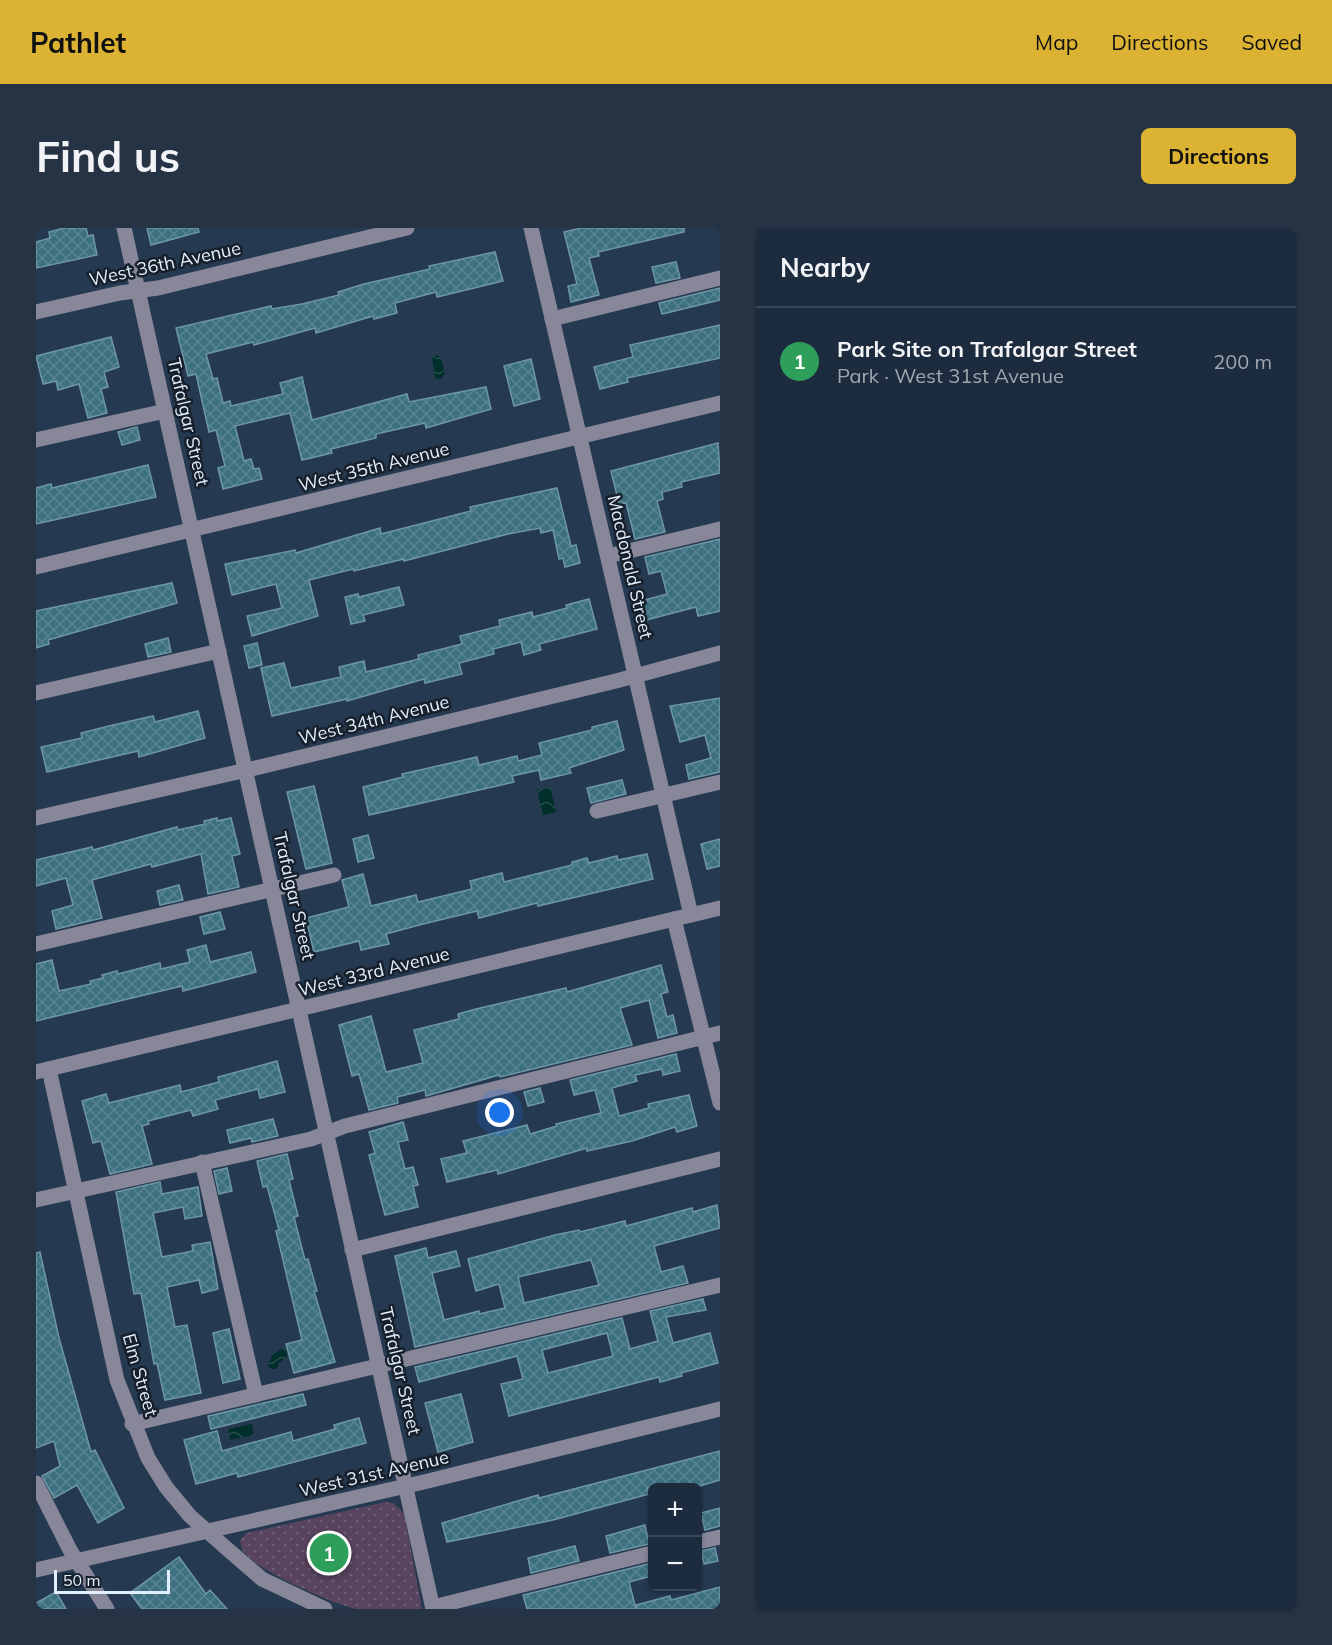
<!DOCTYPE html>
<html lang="en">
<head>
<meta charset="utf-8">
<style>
  body { margin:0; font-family:Mulish,sans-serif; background:#253344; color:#f1f3f6 }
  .controls { position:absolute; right:18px; bottom:18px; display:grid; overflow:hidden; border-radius:9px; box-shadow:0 2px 4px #0004 }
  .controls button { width:54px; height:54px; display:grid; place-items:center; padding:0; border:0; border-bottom:2px solid #3a4757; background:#1c2b3d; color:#f1f3f6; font:30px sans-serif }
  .scale { position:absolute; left:18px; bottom:15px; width:116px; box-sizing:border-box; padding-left:6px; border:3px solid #e2effe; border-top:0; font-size:16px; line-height:21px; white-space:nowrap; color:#e2effe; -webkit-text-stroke:4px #17202a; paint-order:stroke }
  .you { position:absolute; left:464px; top:885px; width:21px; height:21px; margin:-15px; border:4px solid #fff; border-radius:50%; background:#1a73e8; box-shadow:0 0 0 9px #1a73e833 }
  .badge { display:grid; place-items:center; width:39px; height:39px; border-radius:50%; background:#dcb233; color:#fff; font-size:20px; font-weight:700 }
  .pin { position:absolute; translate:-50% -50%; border:3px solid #fff; box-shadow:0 2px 6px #0006 }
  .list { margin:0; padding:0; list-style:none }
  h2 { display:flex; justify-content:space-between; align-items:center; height:78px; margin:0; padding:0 24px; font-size:26px }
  h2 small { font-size:20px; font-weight:400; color:#a0a7b0 }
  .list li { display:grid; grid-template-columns:39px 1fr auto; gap:18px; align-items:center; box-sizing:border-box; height:108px; padding:0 24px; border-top:2px solid #3a4757 }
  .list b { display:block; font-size:22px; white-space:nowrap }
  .list p { margin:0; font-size:20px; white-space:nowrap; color:#a0a7b0 }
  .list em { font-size:20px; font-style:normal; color:#a0a7b0 }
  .map { position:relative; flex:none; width:684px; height:1381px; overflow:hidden; border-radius:9px }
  header { display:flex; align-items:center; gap:36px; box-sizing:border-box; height:84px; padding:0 30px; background:#dcb233; color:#111 }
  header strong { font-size:28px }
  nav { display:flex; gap:33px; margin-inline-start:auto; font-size:21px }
  .intro { display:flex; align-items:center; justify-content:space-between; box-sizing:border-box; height:144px; padding:0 36px }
  h1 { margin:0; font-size:42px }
  .button { padding:15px 27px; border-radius:9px; background:#dcb233; color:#111; font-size:21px; font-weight:700 }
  main { display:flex; gap:36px; padding:0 36px }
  aside { flex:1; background:#1c2b3d; border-radius:9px; box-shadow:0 2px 4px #0004 }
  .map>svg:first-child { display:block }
  .park { fill:url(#park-dots) }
  .water { fill:url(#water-waves) }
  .building { fill:url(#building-cross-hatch); stroke:#6e97a5; stroke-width:1.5; fill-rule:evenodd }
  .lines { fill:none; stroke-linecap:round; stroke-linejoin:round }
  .minor { stroke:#878799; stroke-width:15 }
  .labels { text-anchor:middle; stroke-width:5; stroke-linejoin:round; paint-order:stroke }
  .street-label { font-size:18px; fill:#e2effe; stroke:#17202a }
</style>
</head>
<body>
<header>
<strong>Pathlet</strong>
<nav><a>Map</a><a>Directions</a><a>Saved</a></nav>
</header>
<div class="intro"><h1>Find us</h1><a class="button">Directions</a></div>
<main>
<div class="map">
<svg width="684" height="1381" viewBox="0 0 684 1381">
  <defs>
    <pattern id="park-dots" width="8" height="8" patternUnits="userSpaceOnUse" patternTransform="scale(1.5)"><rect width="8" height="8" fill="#59445f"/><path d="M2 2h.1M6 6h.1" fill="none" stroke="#715f77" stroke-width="1.8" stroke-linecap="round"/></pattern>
    <pattern id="water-waves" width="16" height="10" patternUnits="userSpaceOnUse" patternTransform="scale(1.5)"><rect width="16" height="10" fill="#002e2b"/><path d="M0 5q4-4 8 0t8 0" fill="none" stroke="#254d4b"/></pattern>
    <pattern id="building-cross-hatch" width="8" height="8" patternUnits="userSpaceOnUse" patternTransform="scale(1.5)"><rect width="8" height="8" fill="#3c6f7f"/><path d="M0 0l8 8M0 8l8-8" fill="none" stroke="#588492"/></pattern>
  </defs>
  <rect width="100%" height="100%" fill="#253951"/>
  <path class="park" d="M 349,1274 L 357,1275 L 368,1285 L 386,1381 C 365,1381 341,1381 321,1381 C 299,1377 214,1340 206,1321 C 205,1320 205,1313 204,1312 L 211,1305 Z"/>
  <g class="water">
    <path d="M 401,127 L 405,130 L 409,145 L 405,151 L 399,150 L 396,130 Z"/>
    <path d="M 514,559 L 520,584 L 507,587 L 501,562 Z"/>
    <path d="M 246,1121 L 251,1124 L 251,1129 L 243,1135 L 241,1141 L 235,1141 L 232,1137 L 236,1127 Z"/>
    <path d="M 216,1196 L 218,1207 L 194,1212 L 192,1201 Z"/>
  </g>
  <g class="building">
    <path d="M 28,0 L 50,0 L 52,8 L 57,7 L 61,27 L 0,40 L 0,14 L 14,10 L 13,4 Z"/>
    <path d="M 111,0 L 162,0 L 163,4 L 115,17 Z"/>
    <path d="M 545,0 L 648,0 L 648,4 L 562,24 L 563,28 L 553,30 L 563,67 L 535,74 L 532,58 L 541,56 L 528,4 Z"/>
    <path d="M 459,24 L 467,53 L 401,69 L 400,64 L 359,75 L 361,85 L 338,91 L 337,88 L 280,105 L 279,100 L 218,117 L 217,114 L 170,126 L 177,151 L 181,150 L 187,175 L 194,173 L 195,178 L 247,166 L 244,155 L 266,149 L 276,192 L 371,166 L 373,174 L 450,159 L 455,181 L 390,200 L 389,195 L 340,206 L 340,210 L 295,221 L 296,225 L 266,232 L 254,185 L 199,198 L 208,233 L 215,231 L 218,241 L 223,240 L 226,251 L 187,261 L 182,240 L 189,238 L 180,202 L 173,204 L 160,146 L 152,148 L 140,100 L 235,78 L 236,81 L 266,76 L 303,67 L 302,64 L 328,56 L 394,41 L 393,38 Z"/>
    <path d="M 640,34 L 644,50 L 620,55 L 616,39 Z"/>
    <path d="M 684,60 L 684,72 L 626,86 L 623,75 Z"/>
    <path d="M 684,97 L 684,130 L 591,150 L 592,154 L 564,161 L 558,139 L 597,129 L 594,117 Z"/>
    <path d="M 75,109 L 83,139 L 68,144 L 72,159 L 65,161 L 71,185 L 52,190 L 43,156 L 22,162 L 20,153 L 7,156 L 0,128 Z"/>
    <path d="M 495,131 L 504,171 L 478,178 L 468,138 Z"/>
    <path d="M 101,199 L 104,212 L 86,217 L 82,204 Z"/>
    <path d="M 682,215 L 684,245 L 645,254 L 646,259 L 626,264 L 627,271 L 621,273 L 629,304 L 599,311 L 590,275 L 583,276 L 575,243 Z"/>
    <path d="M 112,237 L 120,269 L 0,296 L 0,260 L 15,256 L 16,260 Z"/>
    <path d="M 521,260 L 535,318 L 540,317 L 544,335 L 529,339 L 527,330 L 523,331 L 517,302 L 505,305 L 504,300 L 472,306 L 368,333 L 368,331 L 318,343 L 317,341 L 273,352 L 282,388 L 216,408 L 211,388 L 246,380 L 240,356 L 196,367 L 189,336 L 259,322 L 260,325 L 344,300 L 345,306 L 435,283 L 434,279 Z"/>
    <path d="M 684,311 L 684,383 L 662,388 L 660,379 L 610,392 L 605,373 L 631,366 L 625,343 L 613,346 L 609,329 Z"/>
    <path d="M 136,355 L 141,375 L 12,412 L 13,416 L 0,420 L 0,383 Z"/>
    <path d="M 363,359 L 368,377 L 327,387 L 329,393 L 315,396 L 309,369 L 322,366 L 323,369 Z"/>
    <path d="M 553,371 L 561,401 L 503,416 L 505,422 L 488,427 L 485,414 L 457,421 L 458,426 L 423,435 L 426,446 L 389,455 L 388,451 L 311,473 L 311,471 L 236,488 L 225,440 L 248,435 L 255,460 L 305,449 L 303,439 L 328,433 L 330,444 L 383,431 L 382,427 L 426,416 L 424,408 L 464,398 L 463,392 L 496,384 L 497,389 L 531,380 L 530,377 Z"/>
    <path d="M 132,410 L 135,424 L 112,429 L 109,416 Z"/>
    <path d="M 221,415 L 226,437 L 213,440 L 208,418 Z"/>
    <path d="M 684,470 L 684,544 L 653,551 L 650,537 L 675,530 L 669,507 L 644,514 L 634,478 Z"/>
    <path d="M 162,483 L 169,510 L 103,529 L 102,523 L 11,544 L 5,519 L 46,510 L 45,505 L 73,498 L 117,488 L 119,494 Z"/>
    <path d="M 581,493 L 588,522 L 533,540 L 535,545 L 505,552 L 503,542 L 476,548 L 478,554 L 333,587 L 327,559 L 367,549 L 366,546 L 441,529 L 443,537 L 481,528 L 482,533 L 506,527 L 503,515 L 556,502 L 556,499 Z"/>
    <path d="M 586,552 L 590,566 L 555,575 L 551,560 Z"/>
    <path d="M 278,558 L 296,635 L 270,641 L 251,564 Z"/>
    <path d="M 181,590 L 181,593 L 195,590 L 204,626 L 196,628 L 203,659 L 172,666 L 165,626 L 116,639 L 115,636 L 56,652 L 66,690 L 20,701 L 16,683 L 37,677 L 30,650 L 0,658 L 0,632 L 56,619 L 57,622 L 141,599 L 142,602 L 169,596 L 168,593 Z"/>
    <path d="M 332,607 L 338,630 L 322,634 L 317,611 Z"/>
    <path d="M 684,611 L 684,638 L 671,641 L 665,616 Z"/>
    <path d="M 611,626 L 617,651 L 502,678 L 501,675 L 443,690 L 441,683 L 387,696 L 350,706 L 353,716 L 325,722 L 323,713 L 278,724 L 270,690 L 313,679 L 306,652 L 327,646 L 335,678 L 380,667 L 382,674 L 436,661 L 434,653 L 466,645 L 468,654 L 536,637 L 536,634 L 551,630 L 553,635 L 581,628 L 582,632 Z"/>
    <path d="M 143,657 L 147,672 L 124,677 L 121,663 Z"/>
    <path d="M 184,684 L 189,701 L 168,706 L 164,689 Z"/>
    <path d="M 170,717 L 174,734 L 215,724 L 220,744 L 147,763 L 146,758 L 0,793 L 0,736 L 16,732 L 23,763 L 55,756 L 54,753 L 67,750 L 66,747 L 81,743 L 82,746 L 124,735 L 125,741 L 154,734 L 151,722 Z"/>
    <path d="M 625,737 L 632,764 L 625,766 L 631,789 L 637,787 L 641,805 L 622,810 L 613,772 L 584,780 L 596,817 L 464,849 L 463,847 L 390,868 L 389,862 L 361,869 L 362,875 L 333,882 L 323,846 L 316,848 L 303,797 L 335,788 L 350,844 L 387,835 L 378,802 L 423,791 L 422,786 L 440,781 L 530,760 L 531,764 Z"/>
    <path d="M 640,826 L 644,843 L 627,847 L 626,841 L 599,847 L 601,853 L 576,860 L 583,888 L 613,880 L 612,876 L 653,867 L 661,898 L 641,904 L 639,899 L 596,913 L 551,923 L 551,920 L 462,946 L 461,942 L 411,954 L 405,931 L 431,925 L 427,913 L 491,897 L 494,906 L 521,898 L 520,896 L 565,885 L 559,862 L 538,867 L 534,852 Z"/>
    <path d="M 241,833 L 249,864 L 224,870 L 222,861 L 179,872 L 182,881 L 157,888 L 155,882 L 112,893 L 113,896 L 106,898 L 116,936 L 74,946 L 65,913 L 57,915 L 46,873 L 70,866 L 73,875 L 144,857 L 145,864 L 183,854 L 182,849 Z"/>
    <path d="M 504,860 L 508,874 L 492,878 L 488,864 Z"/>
    <path d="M 237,891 L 242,908 L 216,914 L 215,910 L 194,915 L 191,902 Z"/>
    <path d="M 367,894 L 372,912 L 362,914 L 369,941 L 377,939 L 382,957 L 377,958 L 382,979 L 349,987 L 333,927 L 339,925 L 333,904 Z"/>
    <path d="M 251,926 L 257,951 L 253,952 L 262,988 L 258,989 L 269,1032 L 272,1031 L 281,1063 L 278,1063 L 299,1134 L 258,1145 L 250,1116 L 266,1112 L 240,1003 L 243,1002 L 231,958 L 227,959 L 221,933 Z"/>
    <path d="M 191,940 L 196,963 L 183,966 L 178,943 Z"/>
    <path d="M 124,954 L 126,966 L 162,959 L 166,988 L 149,991 L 147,979 L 117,985 L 126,1029 L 157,1023 L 156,1017 L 174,1014 L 182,1061 L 166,1065 L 163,1052 L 131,1059 L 139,1099 L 151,1097 L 165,1165 L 129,1172 L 121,1135 L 118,1136 L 105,1065 L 98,1066 L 80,964 Z"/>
    <path d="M 681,977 L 684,1000 L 618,1018 L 625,1044 L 647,1038 L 652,1055 L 379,1119 L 359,1028 L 390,1020 L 392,1030 L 420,1023 L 424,1038 L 396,1045 L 408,1092 L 443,1083 L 443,1086 L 469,1080 L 463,1056 L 440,1063 L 432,1031 L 519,1007 L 543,1002 L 544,1004 L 589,993 L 590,998 L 656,980 L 657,984 ZM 555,1032 L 563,1057 L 488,1075 L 482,1049 Z"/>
    <path d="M 4,1024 L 23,1110 L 55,1224 L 59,1222 L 88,1280 L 62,1295 L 41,1257 L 18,1270 L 6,1248 L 24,1238 L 18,1213 L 0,1220 L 0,1025 Z"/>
    <path d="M 667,1071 L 670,1082 L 630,1089 L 637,1115 L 674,1105 L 682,1135 L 645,1145 L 646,1148 L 624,1154 L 623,1149 L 473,1188 L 465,1156 L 487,1151 L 481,1128 L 383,1154 L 379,1139 L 586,1090 L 594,1121 L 622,1113 L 614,1083 ZM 571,1105 L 577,1128 L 512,1145 L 506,1122 Z"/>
    <path d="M 193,1101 L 204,1151 L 187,1155 L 177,1105 Z"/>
    <path d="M 267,1166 L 270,1177 L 175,1201 L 172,1188 Z"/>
    <path d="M 425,1166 L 437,1214 L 402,1224 L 389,1175 Z"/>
    <path d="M 323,1190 L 330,1215 L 202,1249 L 201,1245 L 160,1256 L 148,1212 L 181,1203 L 186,1223 L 255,1204 L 257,1213 L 299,1201 L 298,1197 Z"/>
    <path d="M 684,1223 L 684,1252 L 657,1260 L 611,1260 L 613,1266 L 517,1292 L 411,1314 L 406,1295 L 502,1267 L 503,1270 Z"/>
    <path d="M 684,1280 L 684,1298 L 669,1302 L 665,1285 Z"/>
    <path d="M 609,1297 L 613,1316 L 574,1325 L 570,1308 Z"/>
    <path d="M 539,1318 L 543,1333 L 495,1345 L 492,1330 Z"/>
    <path d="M 679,1320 L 682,1333 L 668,1336 L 665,1323 Z"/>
    <path d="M 143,1329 L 170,1366 L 174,1362 L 191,1381 L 106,1381 L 94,1365 Z"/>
    <path d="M 616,1335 L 616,1348 L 593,1354 L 600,1381 L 491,1381 L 487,1367 Z"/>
    <path d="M 684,1359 L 684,1381 L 601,1381 L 600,1377 L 634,1368 L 635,1372 Z"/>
    <path d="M 20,1364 L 30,1381 L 0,1381 L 0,1375 Z"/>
  </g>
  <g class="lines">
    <g class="minor">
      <path d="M 88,0 L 397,1381"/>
      <path d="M 495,0 L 655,687"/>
      <path d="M 0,84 L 84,65 L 122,60 L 371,0"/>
      <path d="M 516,91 L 684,50"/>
      <path d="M 0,212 L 129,183"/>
      <path d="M 572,328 L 684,301"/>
      <path d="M 0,339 L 684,175"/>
      <path d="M 0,465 L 183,423"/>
      <path d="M 561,583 L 684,554"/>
      <path d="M 0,590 L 228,538 L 580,453 L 684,425"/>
      <path d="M 638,691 L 684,875"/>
      <path d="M 0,716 L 298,647"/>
      <path d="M 13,841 L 81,1152 L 112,1230 L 130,1259 L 154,1288 L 189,1319 L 226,1351 L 289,1381"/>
      <path d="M 0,844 L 684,680"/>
      <path d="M 166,934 L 220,1167"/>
      <path d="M 0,972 L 275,911 L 309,898 L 684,805"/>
      <path d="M 316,1022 L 684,931"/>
      <path d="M 96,1196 L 684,1057"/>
      <path d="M 0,1255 L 34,1322 L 71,1381"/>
      <path d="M 662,1314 L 684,1309"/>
      <path d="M 0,1342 L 388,1254 L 684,1181"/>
      <path d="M 397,1379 L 616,1325"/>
    </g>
  </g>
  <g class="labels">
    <g class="street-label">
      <text transform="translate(129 36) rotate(-12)" y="6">West 36th Avenue</text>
      <text transform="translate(152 194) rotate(77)" y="6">Trafalgar Street</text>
      <text transform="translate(338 239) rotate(-14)" y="6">West 35th Avenue</text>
      <text transform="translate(594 339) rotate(77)" y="6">Macdonald Street</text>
      <text transform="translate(338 492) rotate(-14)" y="6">West 34th Avenue</text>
      <text transform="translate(258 668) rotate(77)" y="6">Trafalgar Street</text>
      <text transform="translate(338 744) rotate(-14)" y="6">West 33rd Avenue</text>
      <text transform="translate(364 1143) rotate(77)" y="6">Trafalgar Street</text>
      <text transform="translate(104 1147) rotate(74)" y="6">Elm Street</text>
      <text transform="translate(338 1246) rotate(-13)" y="6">West 31st Avenue</text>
    </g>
  </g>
</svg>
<div class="controls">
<button>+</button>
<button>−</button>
</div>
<div class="scale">50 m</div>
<div class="you"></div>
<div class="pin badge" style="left:293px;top:1325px;background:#2e9e5b">1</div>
</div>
<aside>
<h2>Nearby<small></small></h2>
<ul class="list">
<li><span class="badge" style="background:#2e9e5b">1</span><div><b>Park Site on Trafalgar Street</b><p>Park · West 31st Avenue</p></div><em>200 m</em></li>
</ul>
</aside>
</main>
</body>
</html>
